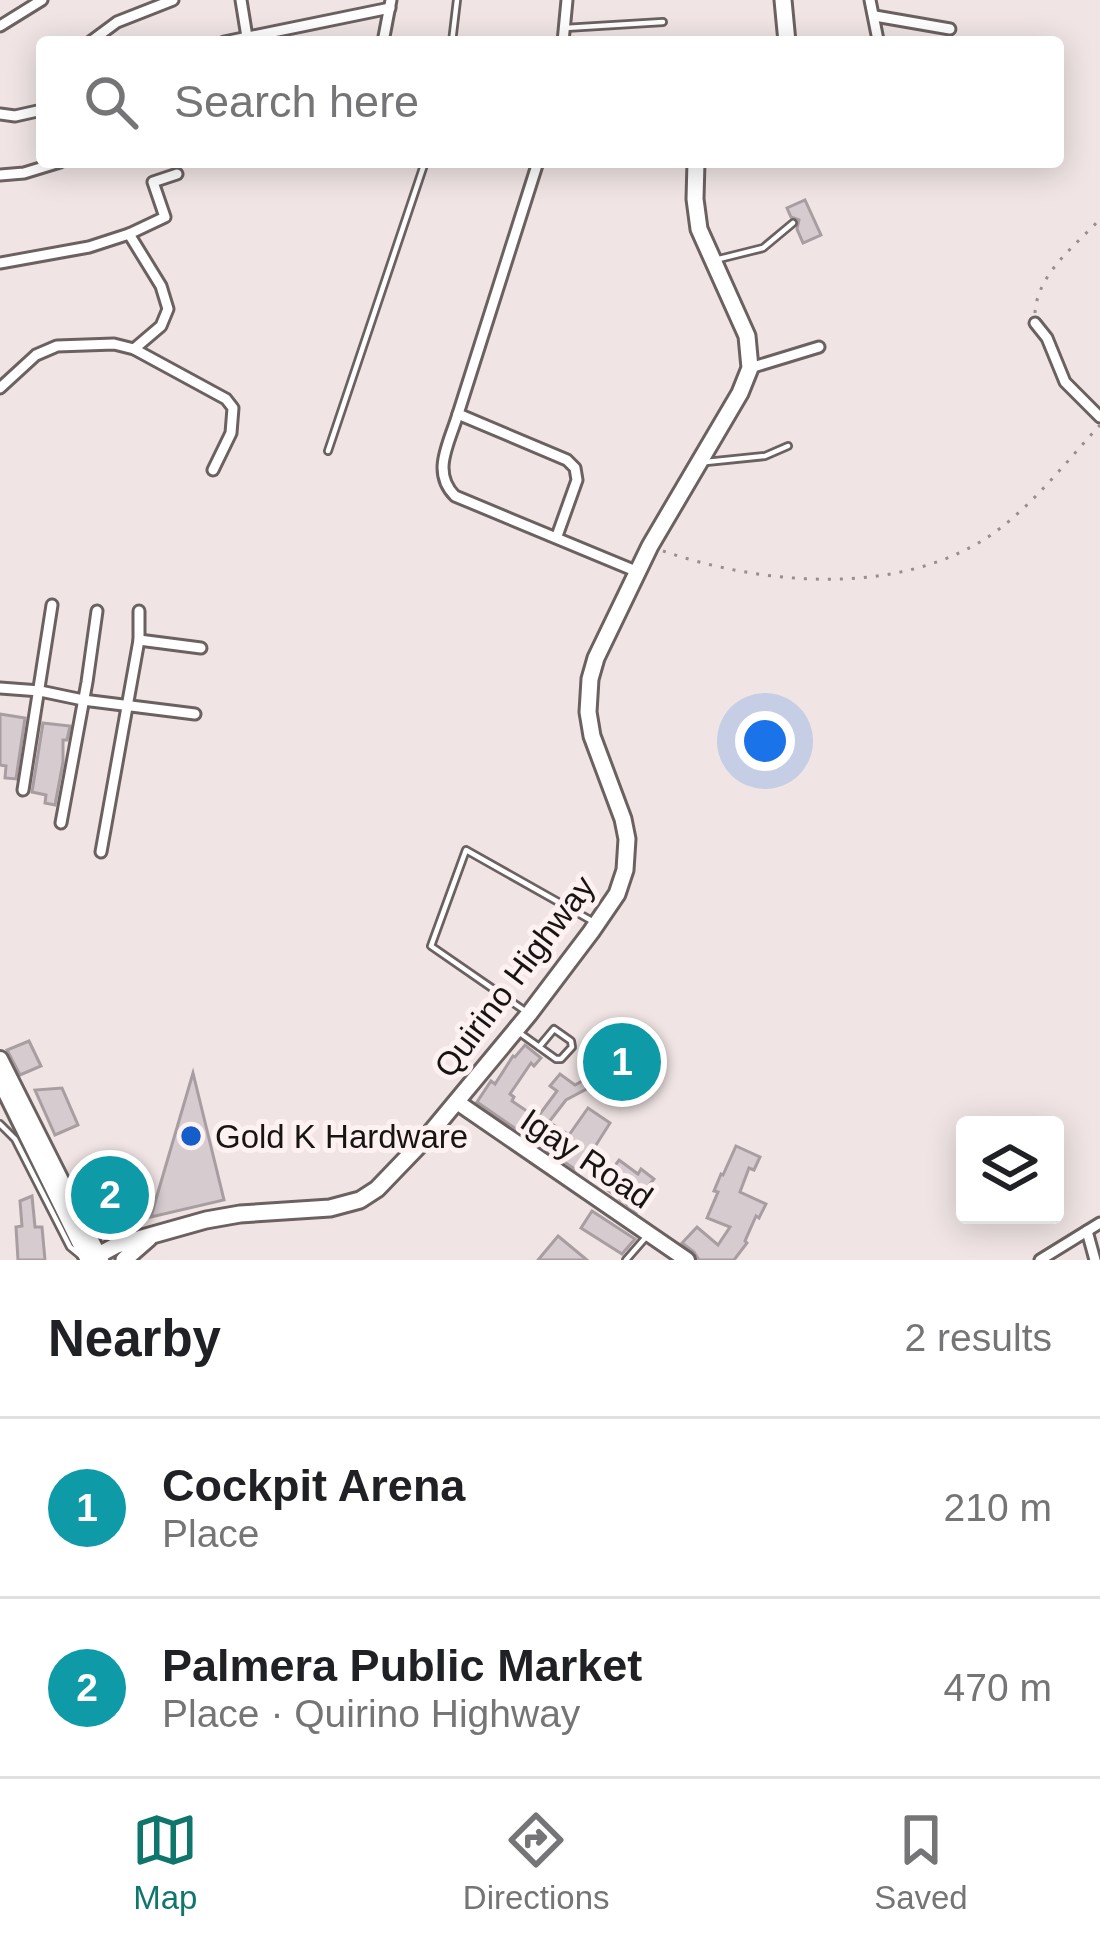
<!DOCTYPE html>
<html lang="en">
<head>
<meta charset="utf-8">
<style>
  body { margin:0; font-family:Arial,sans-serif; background:#f6f6f6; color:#202124 }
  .controls { position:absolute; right:36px; bottom:36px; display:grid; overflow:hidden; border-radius:12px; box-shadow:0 6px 30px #0003 }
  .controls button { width:108px; height:108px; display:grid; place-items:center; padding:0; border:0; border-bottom:3px solid #e0e0e0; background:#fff; color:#202124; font:60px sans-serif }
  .you { position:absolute; left:765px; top:741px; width:42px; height:42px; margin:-30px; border:9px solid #fff; border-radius:50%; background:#1a73e8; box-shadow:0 0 0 18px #1a73e833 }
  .badge { display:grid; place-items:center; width:78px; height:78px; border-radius:50%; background:#0f766e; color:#fff; font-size:39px; font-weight:700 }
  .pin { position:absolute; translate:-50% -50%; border:6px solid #fff; box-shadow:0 3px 12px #0006 }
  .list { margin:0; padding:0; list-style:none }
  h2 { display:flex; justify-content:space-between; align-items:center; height:156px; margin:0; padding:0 48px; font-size:51px }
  h2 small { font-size:39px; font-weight:400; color:#757577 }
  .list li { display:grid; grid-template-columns:78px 1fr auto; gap:36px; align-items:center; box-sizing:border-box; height:180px; padding:0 48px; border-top:3px solid #e0e0e0 }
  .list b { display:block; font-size:45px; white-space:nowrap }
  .list p { margin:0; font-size:39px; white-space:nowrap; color:#757577 }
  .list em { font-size:39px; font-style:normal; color:#757577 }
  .icon { flex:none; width:66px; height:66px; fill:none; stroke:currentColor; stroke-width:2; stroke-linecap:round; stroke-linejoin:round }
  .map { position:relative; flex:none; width:1100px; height:1260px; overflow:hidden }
  .search { position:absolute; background:#fff; box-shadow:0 6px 30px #0003; left:36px; right:36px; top:36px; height:132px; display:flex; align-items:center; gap:30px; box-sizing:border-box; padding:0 42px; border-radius:12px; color:#757577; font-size:45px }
  .sheet { height:516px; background:#fff }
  nav { display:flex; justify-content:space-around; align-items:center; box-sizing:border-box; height:168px; border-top:3px solid #e0e0e0; background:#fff; font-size:33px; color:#757577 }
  nav a { display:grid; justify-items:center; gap:6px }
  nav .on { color:#0f766e }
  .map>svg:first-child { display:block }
  .building { fill:#d6cccf; stroke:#a89ea1; stroke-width:3 }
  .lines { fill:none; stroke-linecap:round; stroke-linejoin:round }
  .lane-casing { stroke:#6b6161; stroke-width:10 }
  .street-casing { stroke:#6b6161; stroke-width:15 }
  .secondary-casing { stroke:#6b6161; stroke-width:20 }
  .primary-casing { stroke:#6b6161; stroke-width:21 }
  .path { stroke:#978f8e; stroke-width:3; stroke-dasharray:3 9; stroke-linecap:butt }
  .lane { stroke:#fff; stroke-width:4.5 }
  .street { stroke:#fff; stroke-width:9 }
  .secondary { stroke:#fff; stroke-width:14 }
  .primary { stroke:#fff; stroke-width:15 }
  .poi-dot { fill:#155ec9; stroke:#fdf2f1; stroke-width:4.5 }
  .labels { text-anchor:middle; stroke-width:10; stroke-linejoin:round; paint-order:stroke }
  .street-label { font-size:33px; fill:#181414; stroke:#fdf2f1 }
  .poi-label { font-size:33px; fill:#181414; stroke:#fdf2f1; text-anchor:start }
</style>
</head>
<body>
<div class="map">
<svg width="1100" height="1260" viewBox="0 0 1100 1260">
  <rect width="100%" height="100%" fill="#f0e5e4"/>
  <g class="building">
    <path d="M 805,200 L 821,235 L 803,243 L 797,229 L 799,220 L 791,217 L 787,208 Z"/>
    <path d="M 0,714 L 25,718 L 16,779 L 5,778 L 6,766 L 0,765 Z"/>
    <path d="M 43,723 L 70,726 L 67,740 L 63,740 L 63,762 L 55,805 L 45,803 L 46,795 L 32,792 Z"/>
    <path d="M 615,1030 L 634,1032 L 644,1038 L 655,1056 L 655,1070 L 647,1084 L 634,1094 L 615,1095 L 601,1088 L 609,1077 L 566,1100 L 549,1122 L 569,1135 L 588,1108 L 610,1123 L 579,1172 L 542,1147 L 546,1142 L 519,1125 L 516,1129 L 477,1102 L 491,1081 L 495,1084 L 513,1056 L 515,1057 L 525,1045 L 541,1058 L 534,1066 L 531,1063 L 510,1094 L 514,1097 L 512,1101 L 537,1118 L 557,1091 L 550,1086 L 560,1074 L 575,1085 L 593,1075 L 590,1069 L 590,1053 L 599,1039 Z"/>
    <path d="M 29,1041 L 41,1066 L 20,1075 L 7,1050 Z"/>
    <path d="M 193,1073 L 224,1200 L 151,1217 L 156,1199 Z"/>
    <path d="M 62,1088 L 78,1125 L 55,1135 L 35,1090 Z"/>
    <path d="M 736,1146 L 760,1157 L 754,1170 L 749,1168 L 740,1192 L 766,1204 L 759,1218 L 756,1216 L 745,1241 L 747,1243 L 734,1260 L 699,1260 L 694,1252 L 682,1243 L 697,1227 L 718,1245 L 730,1227 L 707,1218 L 718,1192 L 714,1191 L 721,1174 L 723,1175 Z"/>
    <path d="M 619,1160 L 638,1174 L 641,1169 L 654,1179 L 642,1194 L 638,1202 L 643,1205 L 637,1212 L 601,1185 Z"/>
    <path d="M 121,1163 L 141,1208 L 105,1223 L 94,1214 L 80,1182 Z"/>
    <path d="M 32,1196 L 35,1227 L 42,1227 L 45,1260 L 18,1260 L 16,1227 L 22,1226 L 20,1201 Z"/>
    <path d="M 592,1211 L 635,1239 L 622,1254 L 581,1228 Z"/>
    <path d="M 558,1236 L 587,1260 L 538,1260 Z"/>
  </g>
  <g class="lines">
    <g class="lane-casing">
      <g id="lane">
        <path d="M 565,28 L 663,22"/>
        <path d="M 452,42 L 457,0"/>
        <path d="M 719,259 L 763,248 L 793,223"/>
        <path d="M 328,451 L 425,162"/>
        <path d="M 706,462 L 765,456 L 788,446"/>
        <path d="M 525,1011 L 431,946 L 466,850 L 592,921"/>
        <path d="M 517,1031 L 556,1059 L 561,1059 L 572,1047 L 571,1041 L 554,1029 L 539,1047"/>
        <path d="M 0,1124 L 15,1139 L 70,1247 L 81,1256"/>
        <path d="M 626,1260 L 646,1237"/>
      </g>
    </g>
    <g class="street-casing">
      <g id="street">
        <path d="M 241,0 L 247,37"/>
        <path d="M 870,0 L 878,40"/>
        <path d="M 875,16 L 950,29"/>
        <path d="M 0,26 L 42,0"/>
        <path d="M 90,42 L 117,22 L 173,0"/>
        <path d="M 224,42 L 390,8"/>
        <path d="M 383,42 L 391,0"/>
        <path d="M 563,42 L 567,0"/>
        <path d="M 0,114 L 15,116 L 42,110"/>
        <path d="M 0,175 L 24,173 L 60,162"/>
        <path d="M 129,234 L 161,286 L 168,309 L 161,326 L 134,349"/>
        <path d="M 0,263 L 89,247 L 129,234 L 165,217 L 153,182 L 177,174"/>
        <path d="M 1035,323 L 1047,338 L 1065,382 L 1100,417"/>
        <path d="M 750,368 L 819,347"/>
        <path d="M 0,388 L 36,355 L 57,346 L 114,344 L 134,349 L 226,399 L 233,408 L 231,433 L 213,470"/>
        <path d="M 458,414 L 538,162"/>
        <path d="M 557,536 L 577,480 L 575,468 L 567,460 L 458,414 C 449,444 431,472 455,496 L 638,572"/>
        <path d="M 139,640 L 201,648"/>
        <path d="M 0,688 L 40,691 L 83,700 L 195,714"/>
        <path d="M 23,790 L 52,605"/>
        <path d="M 61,823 L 87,682 L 97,611"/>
        <path d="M 101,852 L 139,640 L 139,611"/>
        <path d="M 1087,1231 L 1095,1260"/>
        <path d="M 1040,1260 L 1100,1223"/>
      </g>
    </g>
    <g class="secondary-casing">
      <g id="secondary">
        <path d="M 0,1059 L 101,1260"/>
        <path d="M 0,1081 L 88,1260"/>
        <path d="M 457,1102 L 687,1260"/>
      </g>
    </g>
    <g class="primary-casing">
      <g id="primary">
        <path d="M 783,0 L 787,42"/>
        <path d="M 89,1260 L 117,1245 L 206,1220 L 240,1214 L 330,1208 L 360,1200 L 377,1189 L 427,1137 L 529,1014 L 591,932 L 617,894 L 625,870 L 627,839 L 623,819 L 592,736 L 588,712 L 590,679 L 596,658 L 650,546 L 740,393 L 750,368 L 747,336 L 699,229 L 695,199 L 696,162"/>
        <path d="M 124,1260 L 149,1238"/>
      </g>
    </g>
    <g class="path">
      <path d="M 1035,313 C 1037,274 1075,246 1100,219"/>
      <path d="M 663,551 C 763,585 896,597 988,537 C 1031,508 1065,463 1100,425"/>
    </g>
    <use href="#lane" class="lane"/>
    <use href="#street" class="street"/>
    <use href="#secondary" class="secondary"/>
    <use href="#primary" class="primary"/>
  </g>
  <circle class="poi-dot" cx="191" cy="1136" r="12"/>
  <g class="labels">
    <g class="street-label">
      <text transform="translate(514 976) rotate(-53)" y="12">Quirino Highway</text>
      <text transform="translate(587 1158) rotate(34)" y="12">Igay Road</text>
    </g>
    <g class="poi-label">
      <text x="215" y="1148">Gold K Hardware</text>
    </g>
  </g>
</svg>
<div class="controls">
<button><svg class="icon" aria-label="layers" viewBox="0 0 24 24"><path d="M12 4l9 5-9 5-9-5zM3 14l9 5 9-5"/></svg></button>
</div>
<div class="you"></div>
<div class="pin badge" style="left:622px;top:1062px;background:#0f9aa8">1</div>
<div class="pin badge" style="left:110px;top:1195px;background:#0f9aa8">2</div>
<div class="search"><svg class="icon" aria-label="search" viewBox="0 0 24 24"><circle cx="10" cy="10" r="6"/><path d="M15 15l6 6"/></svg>Search here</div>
</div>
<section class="sheet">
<h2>Nearby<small>2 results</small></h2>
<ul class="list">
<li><span class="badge" style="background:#0f9aa8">1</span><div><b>Cockpit Arena</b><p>Place</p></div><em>210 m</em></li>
<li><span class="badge" style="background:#0f9aa8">2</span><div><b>Palmera Public Market</b><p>Place · Quirino Highway</p></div><em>470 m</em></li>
</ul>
</section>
<nav>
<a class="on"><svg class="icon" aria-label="map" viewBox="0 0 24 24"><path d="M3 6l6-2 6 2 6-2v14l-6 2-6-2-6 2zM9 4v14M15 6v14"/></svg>Map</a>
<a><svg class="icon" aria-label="directions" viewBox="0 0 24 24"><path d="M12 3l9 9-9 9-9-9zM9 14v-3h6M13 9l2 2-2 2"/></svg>Directions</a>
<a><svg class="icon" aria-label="saved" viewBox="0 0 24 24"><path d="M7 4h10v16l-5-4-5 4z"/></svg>Saved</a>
</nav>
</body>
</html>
